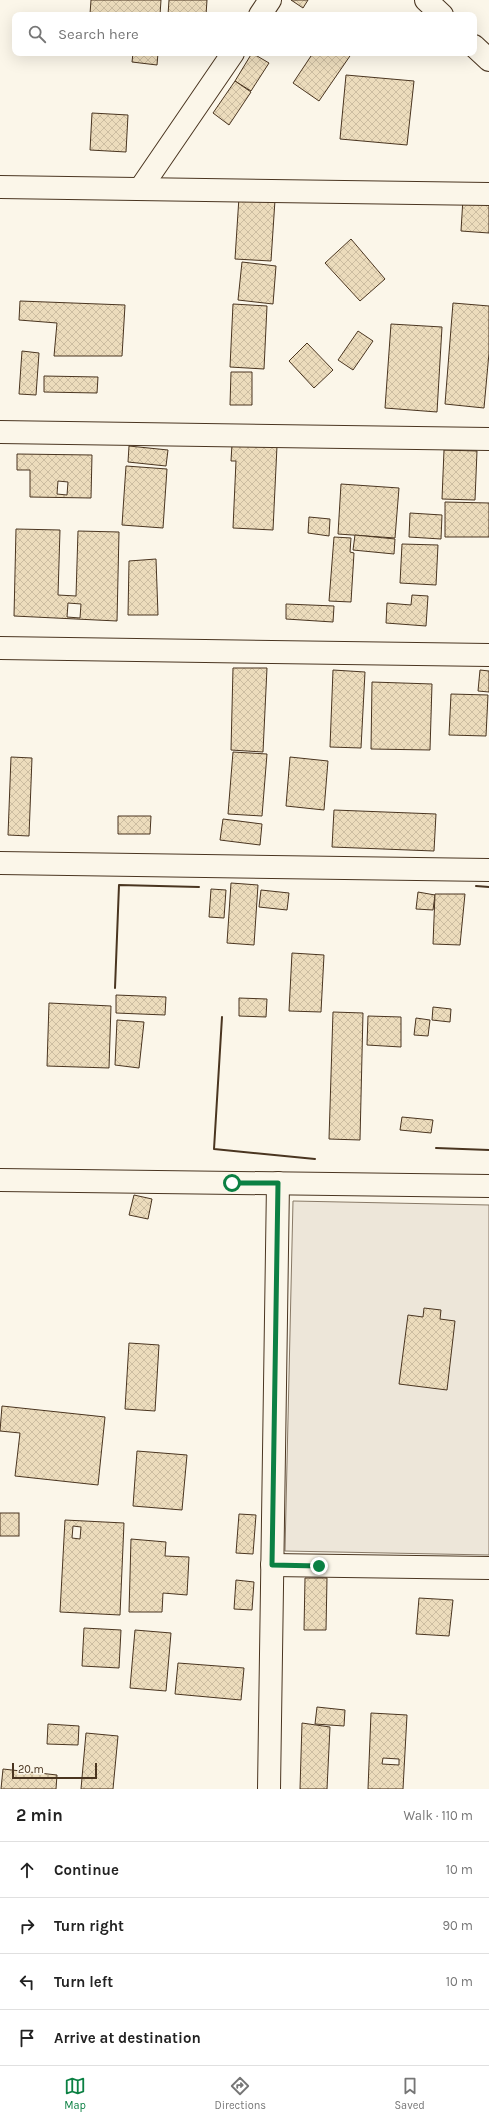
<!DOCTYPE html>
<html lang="en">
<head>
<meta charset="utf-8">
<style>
  body { margin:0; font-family:Karla,sans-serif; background:#f6f6f6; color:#222 }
  .scale { position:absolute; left:12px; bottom:10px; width:85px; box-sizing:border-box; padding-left:4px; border:2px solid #4a3520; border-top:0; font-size:11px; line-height:14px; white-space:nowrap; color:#4a3520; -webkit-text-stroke:3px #fbf6e9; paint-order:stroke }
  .stop { position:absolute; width:12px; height:12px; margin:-9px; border:3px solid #0b8043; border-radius:50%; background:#fff }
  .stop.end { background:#0b8043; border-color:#fff; box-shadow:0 1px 4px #0008 }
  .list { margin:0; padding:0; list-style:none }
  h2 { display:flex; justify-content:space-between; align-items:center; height:52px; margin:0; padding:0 16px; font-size:17px }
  h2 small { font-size:13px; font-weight:400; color:#767676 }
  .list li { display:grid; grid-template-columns:26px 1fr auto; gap:12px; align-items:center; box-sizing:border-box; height:56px; padding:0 16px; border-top:1px solid #e0e0e0 }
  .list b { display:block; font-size:15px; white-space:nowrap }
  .list em { font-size:13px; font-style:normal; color:#767676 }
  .icon { flex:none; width:22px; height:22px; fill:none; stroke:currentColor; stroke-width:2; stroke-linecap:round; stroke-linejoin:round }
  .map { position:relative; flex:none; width:489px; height:1789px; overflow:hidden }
  .search { position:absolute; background:#fff; box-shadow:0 4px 16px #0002; left:12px; right:12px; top:12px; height:44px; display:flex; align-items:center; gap:10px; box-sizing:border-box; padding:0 14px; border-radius:8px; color:#767676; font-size:15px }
  .sheet { height:276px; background:#fff }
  nav { display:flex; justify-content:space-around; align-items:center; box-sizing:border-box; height:56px; border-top:1px solid #e0e0e0; background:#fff; font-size:11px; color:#767676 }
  nav a { display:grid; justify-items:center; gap:2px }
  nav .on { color:#0b8043 }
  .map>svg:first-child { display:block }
  .grass { fill:#ede6d9; stroke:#887966 }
  .building { fill:url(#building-cross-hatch); stroke:#4a3520; fill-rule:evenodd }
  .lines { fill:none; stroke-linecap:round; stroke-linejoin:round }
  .minor-casing { stroke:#4a3520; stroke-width:24 }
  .minor { stroke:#fbf6e9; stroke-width:22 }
  .wall { stroke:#4a3520; stroke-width:2 }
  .route { stroke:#0b8043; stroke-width:5 }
</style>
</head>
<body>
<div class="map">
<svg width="489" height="1789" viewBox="0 0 489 1789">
  <defs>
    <pattern id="building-cross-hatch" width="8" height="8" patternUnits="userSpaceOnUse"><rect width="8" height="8" fill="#ecdcbc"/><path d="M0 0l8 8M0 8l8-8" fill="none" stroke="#ccbda1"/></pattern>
  </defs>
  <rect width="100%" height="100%" fill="#fbf6e9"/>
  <path class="grass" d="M 293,1201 L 489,1205 L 489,1555 L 285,1551 Z"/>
  <g class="building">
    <path d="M 91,0 L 161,0 L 160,15 L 90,14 Z"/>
    <path d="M 169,0 L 207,0 L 206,15 L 168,15 Z"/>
    <path d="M 291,0 L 308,0 L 303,8 Z"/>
    <path d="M 133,53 L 158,53 L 157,65 L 132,62 Z"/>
    <path d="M 252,53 L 269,63 L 251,91 L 235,81 Z"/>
    <path d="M 313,53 L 352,53 L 319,101 L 293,83 Z"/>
    <path d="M 346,75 L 414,81 L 407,145 L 340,139 Z"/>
    <path d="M 235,81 L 251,92 L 229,125 L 213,113 Z"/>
    <path d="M 92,113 L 128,115 L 126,152 L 90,150 Z"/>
    <path d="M 239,197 L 275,200 L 271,261 L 235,259 Z"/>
    <path d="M 463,198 L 489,200 L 489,233 L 461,231 Z"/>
    <path d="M 351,239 L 385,279 L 360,301 L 325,263 Z"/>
    <path d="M 242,262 L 276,266 L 273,304 L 238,300 Z"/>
    <path d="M 20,301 L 125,305 L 122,356 L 54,356 L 57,323 L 19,320 Z"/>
    <path d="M 453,303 L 489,306 L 489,353 L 484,408 L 445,404 Z"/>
    <path d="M 233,304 L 267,306 L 264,369 L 230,367 Z"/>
    <path d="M 391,324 L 442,327 L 437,412 L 385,408 Z"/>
    <path d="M 358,331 L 373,341 L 353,370 L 338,360 Z"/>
    <path d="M 307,343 L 333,370 L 314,388 L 289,361 Z"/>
    <path d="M 22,351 L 39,353 L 36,395 L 19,394 Z"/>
    <path d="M 231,372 L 252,372 L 252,405 L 230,405 Z"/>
    <path d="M 44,376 L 98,377 L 97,393 L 44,392 Z"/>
    <path d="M 232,444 L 277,446 L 273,530 L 233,528 L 236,461 L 231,461 Z"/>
    <path d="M 129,446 L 168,450 L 166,466 L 128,462 Z"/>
    <path d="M 444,450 L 477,451 L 475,500 L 442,499 Z"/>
    <path d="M 17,454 L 92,455 L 91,498 L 30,497 L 30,470 L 17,470 ZM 58,481 L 68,482 L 67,495 L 57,494 Z"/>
    <path d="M 126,466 L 167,469 L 163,528 L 122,525 Z"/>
    <path d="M 341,484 L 399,488 L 395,538 L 338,534 Z"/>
    <path d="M 445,502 L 489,503 L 489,537 L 445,537 Z"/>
    <path d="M 410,513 L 442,515 L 441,539 L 409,537 Z"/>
    <path d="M 309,517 L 330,519 L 329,536 L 308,533 Z"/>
    <path d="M 16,529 L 60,530 L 58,595 L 76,596 L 78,531 L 119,532 L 117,621 L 14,616 ZM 68,603 L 81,604 L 80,618 L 67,617 Z"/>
    <path d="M 355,535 L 395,539 L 394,554 L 353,550 Z"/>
    <path d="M 334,537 L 351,538 L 350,552 L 354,553 L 351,602 L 329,601 Z"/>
    <path d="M 402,544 L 438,545 L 436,585 L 400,583 Z"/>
    <path d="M 156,559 L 158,615 L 128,615 L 129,561 Z"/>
    <path d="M 412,595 L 428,596 L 426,626 L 386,623 L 387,603 L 411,605 Z"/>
    <path d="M 286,604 L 334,606 L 333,622 L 286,619 Z"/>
    <path d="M 233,668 L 267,668 L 263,752 L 231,750 Z"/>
    <path d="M 333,670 L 365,672 L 361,748 L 330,747 Z"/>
    <path d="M 480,670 L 489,671 L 489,692 L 478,691 Z"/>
    <path d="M 372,682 L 432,684 L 430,750 L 371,749 Z"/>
    <path d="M 451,694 L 488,695 L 486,736 L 449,735 Z"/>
    <path d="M 233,752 L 267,754 L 262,816 L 228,814 Z"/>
    <path d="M 11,757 L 32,758 L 29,836 L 8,835 Z"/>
    <path d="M 290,757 L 328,761 L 324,810 L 286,806 Z"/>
    <path d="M 334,810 L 436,814 L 434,851 L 332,847 Z"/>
    <path d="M 118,816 L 151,816 L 150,834 L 118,834 Z"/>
    <path d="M 223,819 L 262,824 L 260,845 L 220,840 Z"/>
    <path d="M 231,883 L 258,885 L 254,945 L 227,943 Z"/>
    <path d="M 211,889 L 226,890 L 224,918 L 209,917 Z"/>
    <path d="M 261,890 L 289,893 L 287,910 L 259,907 Z"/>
    <path d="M 418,892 L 435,895 L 433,910 L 416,909 Z"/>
    <path d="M 435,894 L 465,894 L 460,945 L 433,944 Z"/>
    <path d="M 292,953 L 324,955 L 321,1012 L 289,1011 Z"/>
    <path d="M 116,995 L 166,997 L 165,1015 L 116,1013 Z"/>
    <path d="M 239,998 L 267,999 L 266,1017 L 239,1016 Z"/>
    <path d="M 49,1003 L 111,1006 L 109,1068 L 47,1066 Z"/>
    <path d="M 433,1007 L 451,1009 L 450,1022 L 432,1020 Z"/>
    <path d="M 333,1012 L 363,1013 L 360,1140 L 329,1139 Z"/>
    <path d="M 368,1016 L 401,1017 L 401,1047 L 367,1045 Z"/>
    <path d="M 416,1018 L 430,1020 L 428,1036 L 414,1035 Z"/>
    <path d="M 117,1020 L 144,1022 L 139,1068 L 115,1065 Z"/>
    <path d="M 402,1117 L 433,1120 L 431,1133 L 400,1130 Z"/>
    <path d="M 134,1195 L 152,1199 L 148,1219 L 129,1215 Z"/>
    <path d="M 424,1308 L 441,1310 L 440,1319 L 455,1321 L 447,1390 L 399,1384 L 408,1315 L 423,1317 Z"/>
    <path d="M 129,1343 L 159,1345 L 155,1411 L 125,1409 Z"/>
    <path d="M 2,1406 L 105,1417 L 98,1485 L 15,1476 L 20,1433 L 0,1431 Z"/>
    <path d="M 137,1451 L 187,1455 L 182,1510 L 133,1506 Z"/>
    <rect x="0" y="1513" width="19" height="23"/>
    <path d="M 239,1514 L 256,1515 L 253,1554 L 236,1553 Z"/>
    <path d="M 65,1520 L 124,1523 L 120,1615 L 60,1612 ZM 73,1526 L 81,1527 L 80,1539 L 72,1538 Z"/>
    <path d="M 131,1539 L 166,1542 L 165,1556 L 189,1557 L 187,1595 L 163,1593 L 162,1612 L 129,1612 Z"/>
    <path d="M 305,1578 L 327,1578 L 326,1630 L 304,1630 Z"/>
    <path d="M 236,1580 L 254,1582 L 252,1610 L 234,1609 Z"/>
    <path d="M 419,1598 L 453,1600 L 449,1636 L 416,1634 Z"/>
    <path d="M 84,1628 L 121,1630 L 119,1668 L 82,1666 Z"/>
    <path d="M 135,1630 L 171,1633 L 166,1691 L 130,1688 Z"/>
    <path d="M 178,1663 L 244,1668 L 241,1700 L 175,1694 Z"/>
    <path d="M 317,1707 L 345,1710 L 344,1726 L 315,1724 Z"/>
    <path d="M 371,1713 L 407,1715 L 403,1789 L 368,1789 ZM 383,1758 L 399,1759 L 399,1765 L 382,1764 Z"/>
    <path d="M 302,1723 L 330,1727 L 327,1789 L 300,1789 Z"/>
    <path d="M 48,1724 L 79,1726 L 78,1745 L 47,1744 Z"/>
    <path d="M 86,1733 L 118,1736 L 113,1789 L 81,1789 Z"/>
    <path d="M 3,1769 L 57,1775 L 56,1789 L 1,1789 Z"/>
  </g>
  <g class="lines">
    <g class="minor-casing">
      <g id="minor">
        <path d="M 426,0 L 442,15"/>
        <path d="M 260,15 L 270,0"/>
        <path d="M 474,46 L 489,60"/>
        <path d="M 0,187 L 489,194"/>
        <path d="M 140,189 L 233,53"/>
        <path d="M 0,432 L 489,439"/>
        <path d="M 0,648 L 489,655"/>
        <path d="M 0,863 L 489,870"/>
        <path d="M 0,1180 L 489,1186"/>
        <path d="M 272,1565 L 489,1568"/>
        <path d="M 269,1789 L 278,1183"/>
      </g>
    </g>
    <use href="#minor" class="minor"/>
    <g class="wall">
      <path d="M 476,886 L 489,887"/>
      <path d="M 115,988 L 119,885 L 199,887"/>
      <path d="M 222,1017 L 214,1149 L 315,1159"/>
      <path d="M 436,1148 L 489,1150"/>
    </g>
  </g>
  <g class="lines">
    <path class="route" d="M 232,1183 L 278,1183 L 272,1565 L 319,1566"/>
  </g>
</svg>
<div class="scale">20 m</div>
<div class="stop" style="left:232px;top:1183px"></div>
<div class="stop end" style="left:319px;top:1566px"></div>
<div class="search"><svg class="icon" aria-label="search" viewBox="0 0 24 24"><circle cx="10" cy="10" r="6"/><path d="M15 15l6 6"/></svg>Search here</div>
</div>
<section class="sheet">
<h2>2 min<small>Walk · 110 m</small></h2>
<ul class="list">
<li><svg class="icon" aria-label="ahead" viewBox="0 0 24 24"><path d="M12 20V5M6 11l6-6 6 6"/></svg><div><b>Continue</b></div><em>10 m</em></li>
<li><svg class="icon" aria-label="right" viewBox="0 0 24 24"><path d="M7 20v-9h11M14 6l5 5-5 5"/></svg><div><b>Turn right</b></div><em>90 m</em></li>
<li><svg class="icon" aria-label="left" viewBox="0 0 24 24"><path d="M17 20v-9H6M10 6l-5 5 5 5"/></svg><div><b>Turn left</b></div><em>10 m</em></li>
<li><svg class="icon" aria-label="arrive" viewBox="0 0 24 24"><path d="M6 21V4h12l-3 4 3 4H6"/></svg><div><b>Arrive at destination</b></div></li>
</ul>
</section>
<nav>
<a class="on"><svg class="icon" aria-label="map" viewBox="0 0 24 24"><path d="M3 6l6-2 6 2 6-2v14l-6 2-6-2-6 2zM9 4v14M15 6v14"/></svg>Map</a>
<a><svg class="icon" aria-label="directions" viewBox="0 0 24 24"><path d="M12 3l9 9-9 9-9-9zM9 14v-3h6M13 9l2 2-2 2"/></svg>Directions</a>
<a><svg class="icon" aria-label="saved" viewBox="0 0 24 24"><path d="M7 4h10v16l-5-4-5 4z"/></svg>Saved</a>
</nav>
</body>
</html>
